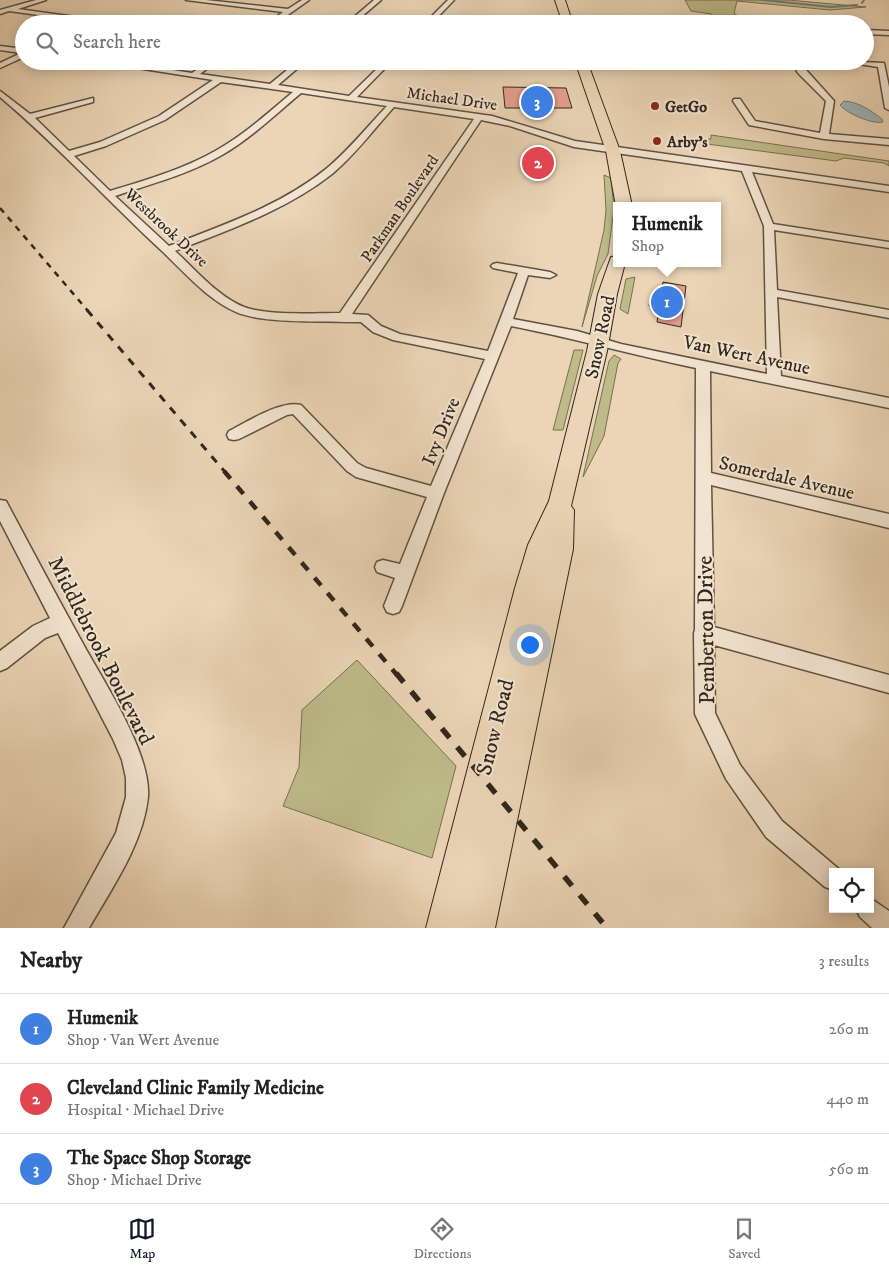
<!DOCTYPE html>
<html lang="en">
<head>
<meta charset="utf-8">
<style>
  body { margin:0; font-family:"IM FELL DW Pica",serif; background:#f6f6f6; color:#222 }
  .controls { position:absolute; right:15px; bottom:15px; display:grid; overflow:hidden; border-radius:0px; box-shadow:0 2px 12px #0003 }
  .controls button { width:45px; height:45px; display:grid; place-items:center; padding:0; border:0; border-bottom:1px solid #e0e0e0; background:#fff; color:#222; font:25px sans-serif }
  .you { position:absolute; left:529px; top:644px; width:18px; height:18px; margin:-12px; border:4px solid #fff; border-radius:50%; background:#1a73e8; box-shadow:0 0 0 8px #1a73e833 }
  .badge { display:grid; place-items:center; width:32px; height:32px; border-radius:50%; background:#111827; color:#fff; font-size:16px; font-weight:700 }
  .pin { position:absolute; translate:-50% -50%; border:2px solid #fff; box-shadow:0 1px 5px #0006 }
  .popup { position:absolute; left:613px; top:202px; width:108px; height:65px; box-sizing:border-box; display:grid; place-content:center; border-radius:0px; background:#fff; filter:drop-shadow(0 1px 4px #0005); font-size:16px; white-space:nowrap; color:#767676 }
  .popup b { font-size:19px; color:#222 }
  .popup::after { content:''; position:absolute; left:50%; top:100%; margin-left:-10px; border:10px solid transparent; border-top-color:#fff }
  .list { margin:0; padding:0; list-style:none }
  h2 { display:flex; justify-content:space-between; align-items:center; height:65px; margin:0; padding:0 20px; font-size:21px }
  h2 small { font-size:16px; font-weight:400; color:#767676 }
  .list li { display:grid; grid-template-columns:32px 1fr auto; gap:15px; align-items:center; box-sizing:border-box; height:70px; padding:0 20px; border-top:1px solid #e0e0e0 }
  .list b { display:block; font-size:19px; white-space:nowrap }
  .list p { margin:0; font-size:16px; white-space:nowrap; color:#767676 }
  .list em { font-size:16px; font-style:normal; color:#767676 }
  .icon { flex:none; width:28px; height:28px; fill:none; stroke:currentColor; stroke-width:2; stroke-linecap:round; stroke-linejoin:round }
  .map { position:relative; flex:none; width:889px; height:928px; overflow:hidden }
  .search { position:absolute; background:#fff; box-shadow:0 2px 12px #0003; left:15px; right:15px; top:15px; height:55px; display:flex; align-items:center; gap:12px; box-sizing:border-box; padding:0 18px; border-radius:28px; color:#767676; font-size:19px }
  .sheet { height:275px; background:#fff }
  nav { display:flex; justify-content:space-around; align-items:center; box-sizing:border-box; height:70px; border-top:1px solid #e0e0e0; background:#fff; font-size:14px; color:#767676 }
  nav a { display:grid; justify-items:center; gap:2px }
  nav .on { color:#111827 }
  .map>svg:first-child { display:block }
  .green { fill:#bebb89; stroke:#777152 }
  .water { fill:#9eb5ba; stroke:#727c7b }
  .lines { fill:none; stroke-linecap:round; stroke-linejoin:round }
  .stream { stroke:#727c7b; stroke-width:2 }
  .building { fill:#e5a190; stroke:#30271c }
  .minor-casing { stroke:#5f5242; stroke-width:3 }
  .primary-casing { stroke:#30271c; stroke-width:2 }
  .minor { fill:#f2e4d0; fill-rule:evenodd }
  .primary { fill:#ebd5b6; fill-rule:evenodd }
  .rail-far3 { stroke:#30271c; stroke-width:2.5; stroke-dasharray:6 6; stroke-linecap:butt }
  .rail-far2 { stroke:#30271c; stroke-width:3; stroke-dasharray:8 8; stroke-linecap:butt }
  .rail-far1 { stroke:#30271c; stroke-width:4.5; stroke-dasharray:10 10; stroke-linecap:butt }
  .rail { stroke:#30271c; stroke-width:5.5; stroke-dasharray:12 12; stroke-linecap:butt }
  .poi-dot { fill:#8f2418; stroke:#f2e4d0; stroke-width:2 }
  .labels { text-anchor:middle; stroke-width:4; stroke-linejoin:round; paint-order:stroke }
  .far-street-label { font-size:16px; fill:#30271c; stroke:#f2e4d0 }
  .far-poi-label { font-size:16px; font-weight:bold; fill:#30271c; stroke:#f2e4d0; text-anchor:start }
  .street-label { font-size:19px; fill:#30271c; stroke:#f2e4d0 }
  .near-street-label { font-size:22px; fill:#30271c; stroke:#f2e4d0 }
</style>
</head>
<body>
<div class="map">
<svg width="889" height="928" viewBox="0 0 889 928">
  <rect width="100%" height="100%" fill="#ebd5b6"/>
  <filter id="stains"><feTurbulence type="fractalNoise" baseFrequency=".004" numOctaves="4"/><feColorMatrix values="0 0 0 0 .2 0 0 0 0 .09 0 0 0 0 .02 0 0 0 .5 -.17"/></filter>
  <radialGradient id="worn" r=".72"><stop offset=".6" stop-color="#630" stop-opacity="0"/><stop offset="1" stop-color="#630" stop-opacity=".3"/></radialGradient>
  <g class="green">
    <path d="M 685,0 L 788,0 L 866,7 L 830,10 L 737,1 L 734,13 L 746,23 L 719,23 L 711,14 L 691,11 Z"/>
    <path d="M 711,135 L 889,161 L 889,166 L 884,163 L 844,158 L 836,161 L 707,144 L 708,139 L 711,139 Z"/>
    <path d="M 604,175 L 611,178 L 614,209 L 608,254 L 597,276 L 582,327 L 604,230 L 606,210 Z"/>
    <path d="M 635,277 L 628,314 L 620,309 L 626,279 Z"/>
    <path d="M 574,350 L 583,350 L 563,430 L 553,430 Z"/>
    <path d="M 614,355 L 621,359 L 618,363 L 604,436 L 583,477 L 609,361 Z"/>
    <path d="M 357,660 L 456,766 L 432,858 L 283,806 L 299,767 L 302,710 Z"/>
  </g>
  <path class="water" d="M 844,101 C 859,102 870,110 882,119 L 883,122 C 873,125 846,113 840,105 Z"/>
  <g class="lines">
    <g class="stream">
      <path d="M 762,0 L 831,7 L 857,5"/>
      <path d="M 862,3 L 864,0"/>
    </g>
  </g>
  <g class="building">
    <path d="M 503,87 L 566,88 L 572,108 L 505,108 Z"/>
    <path d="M 663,282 L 686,286 L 681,327 L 657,322 L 659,308 L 649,306 L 651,296 L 661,298 Z"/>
  </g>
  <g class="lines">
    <g class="minor-casing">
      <g id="minor">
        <path d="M 36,0 L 46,0 L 18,9 L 126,24 L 105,24 L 9,11 L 0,14 L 0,10 Z"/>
        <path d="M 186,0 L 206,0 L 288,9 L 302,0 L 309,0 L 275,24 L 267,24 L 283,12 Z"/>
        <path d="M 374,0 L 381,0 L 353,24 L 346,24 Z"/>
        <path d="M 448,0 L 454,0 L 431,24 L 424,24 Z"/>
        <path d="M 865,30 L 889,31 L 889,35 L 865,34 Z"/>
        <path d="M 0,46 L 24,49 L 24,57 L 0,68 L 0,63 L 21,53 L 0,50 Z"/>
        <path d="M 93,61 L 113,61 L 192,73 L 209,61 L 217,61 L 200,74 L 270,84 L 298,61 L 306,61 L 278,85 L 349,96 L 385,61 L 392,61 L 357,97 L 492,116 L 575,141 L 889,186 L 889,192 L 752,172 L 773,224 L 889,242 L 889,248 L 774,230 L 777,290 L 889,310 L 889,318 L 777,297 L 781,376 L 889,398 L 889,408 L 710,371 L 711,473 L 889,514 L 889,528 L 711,485 L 714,627 L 889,675 L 889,693 L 714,645 L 715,713 L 740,765 L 782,821 L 841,871 L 833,872 L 833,890 L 825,887 L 766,837 L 726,779 L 695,714 L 694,633 L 695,630 L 696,368 C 634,355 573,338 511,326 L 444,493 L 402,606 L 399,612 L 393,614 L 387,612 L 384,606 L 395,578 L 377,572 L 375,567 L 377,562 L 383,560 L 400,564 L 427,497 L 356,477 L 347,471 L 293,414 L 287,415 L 239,439 L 234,440 L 229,439 L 227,435 L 229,431 C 247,422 281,400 301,405 L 357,463 L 366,468 L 431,486 L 485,359 L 393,340 L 373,332 L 361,322 C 330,321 263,324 236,312 C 207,299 185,273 163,252 C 108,201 57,145 0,97 L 0,91 L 30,114 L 93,98 L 93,102 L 35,118 L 69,151 L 100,142 L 159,116 L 213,80 ZM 221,82 L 293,92 C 268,113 245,134 217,150 C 184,169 146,180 110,191 L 74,156 L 106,146 L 165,120 ZM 301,93 L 387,106 C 367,127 348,151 326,169 C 280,206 223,225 169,246 L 115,196 C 151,184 189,174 222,155 C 251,138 275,115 301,93 ZM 394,107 L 474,119 L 340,313 C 314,313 268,316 244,307 C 217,296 196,270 175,251 C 229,230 286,210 332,174 C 355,155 374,129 394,107 ZM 481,120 L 510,126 L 574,147 L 742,171 L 764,226 L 767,374 L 621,344 L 577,331 L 513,319 L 528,275 L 550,278 L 556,275 L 550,272 L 497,263 L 493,264 L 491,266 L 493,268 L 518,273 L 488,351 L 400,334 L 381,326 L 368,315 L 352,314 Z"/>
        <path d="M 791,61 L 798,61 L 834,101 L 829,134 L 889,139 L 889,145 L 824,139 L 749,125 L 733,101 L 734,99 L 740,99 L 755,121 L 820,133 L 826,101 L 798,73 Z"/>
        <path d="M 840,61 L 884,63 L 889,87 L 889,110 L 885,108 L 878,67 Z"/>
        <path d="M 0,500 L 6,501 C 31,548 56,595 82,642 C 103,681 151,752 148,797 C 143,844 112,888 89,928 L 64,928 L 116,833 L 126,797 L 126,778 L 122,760 L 113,739 L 58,633 L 45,638 L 7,668 L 0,671 L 0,651 L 33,626 L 50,618 L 0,521 Z"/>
        <path d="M 870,898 L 889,911 L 889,928 L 872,928 L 860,917 L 856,909 L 870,909 Z"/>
      </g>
    </g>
    <g class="primary-casing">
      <g id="primary">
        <path d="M 555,0 L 565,0 L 573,24 L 563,24 Z"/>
        <path d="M 575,61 L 587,61 L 620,151 L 632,206 L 616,206 L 606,151 Z"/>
        <path d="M 617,256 L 617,263 L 625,263 L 617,294 L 607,351 L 571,506 L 574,510 L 573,549 L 495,928 L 426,928 L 515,588 L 528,545 L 549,501 L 587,351 L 598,294 L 611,257 Z"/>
      </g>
    </g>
    <use href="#minor" class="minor"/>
    <use href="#primary" class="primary"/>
    <path class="rail-far3" d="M 0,208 L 88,311"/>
    <path class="rail-far2" d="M 87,310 L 225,472"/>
    <path class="rail-far1" d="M 224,471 L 397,675"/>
    <path class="rail" d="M 396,673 L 607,928"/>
  </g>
  <g class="poi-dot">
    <circle cx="655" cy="106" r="5"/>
    <circle cx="657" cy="141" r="5"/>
  </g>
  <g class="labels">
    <g class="far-street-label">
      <text transform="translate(452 98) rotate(8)" y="6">Michael Drive</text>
      <text transform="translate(399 208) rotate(-56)" y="6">Parkman Boulevard</text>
      <text transform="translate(167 227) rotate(43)" y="6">Westbrook Drive</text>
    </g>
    <g class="far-poi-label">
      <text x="665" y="112">GetGo</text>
      <text x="667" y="147">Arby's</text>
    </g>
    <g class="street-label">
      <text transform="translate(599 337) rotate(-78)" y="7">Snow Road</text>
      <text transform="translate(747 354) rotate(12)" y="7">Van Wert Avenue</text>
      <text transform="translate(440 431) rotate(-68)" y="7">Ivy Drive</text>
      <text transform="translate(787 477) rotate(13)" y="7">Somerdale Avenue</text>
    </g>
    <g class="near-street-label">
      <text transform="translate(705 630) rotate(-91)" y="8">Pemberton Drive</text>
      <text transform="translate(102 650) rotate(63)" y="8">Middlebrook Boulevard</text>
      <text transform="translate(494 727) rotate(-76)" y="8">Snow Road</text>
    </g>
  </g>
  <rect width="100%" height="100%" filter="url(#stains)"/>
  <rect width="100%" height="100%" fill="url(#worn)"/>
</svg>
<div class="controls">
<button><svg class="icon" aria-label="locate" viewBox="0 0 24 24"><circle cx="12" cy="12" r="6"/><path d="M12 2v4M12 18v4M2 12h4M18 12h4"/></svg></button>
</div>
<div class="you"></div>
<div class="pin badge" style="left:667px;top:302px;background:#3f7fe0">1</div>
<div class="popup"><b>Humenik</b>Shop</div>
<div class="pin badge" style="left:538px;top:163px;background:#e0444e">2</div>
<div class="pin badge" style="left:537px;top:102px;background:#3f7fe0">3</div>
<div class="search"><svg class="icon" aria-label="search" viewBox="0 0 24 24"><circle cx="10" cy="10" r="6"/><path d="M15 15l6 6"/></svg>Search here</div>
</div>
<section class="sheet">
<h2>Nearby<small>3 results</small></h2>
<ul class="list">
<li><span class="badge" style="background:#3f7fe0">1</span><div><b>Humenik</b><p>Shop · Van Wert Avenue</p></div><em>260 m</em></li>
<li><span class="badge" style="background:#e0444e">2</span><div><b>Cleveland Clinic Family Medicine</b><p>Hospital · Michael Drive</p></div><em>440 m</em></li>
<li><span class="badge" style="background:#3f7fe0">3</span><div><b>The Space Shop Storage</b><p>Shop · Michael Drive</p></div><em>560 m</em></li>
</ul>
</section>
<nav>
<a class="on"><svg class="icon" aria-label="map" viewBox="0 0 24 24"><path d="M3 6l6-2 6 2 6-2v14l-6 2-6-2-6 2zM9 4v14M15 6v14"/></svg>Map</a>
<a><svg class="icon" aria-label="directions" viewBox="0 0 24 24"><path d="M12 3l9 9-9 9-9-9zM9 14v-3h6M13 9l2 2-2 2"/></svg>Directions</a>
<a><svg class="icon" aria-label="saved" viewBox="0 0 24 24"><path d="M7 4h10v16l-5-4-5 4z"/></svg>Saved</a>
</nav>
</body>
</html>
